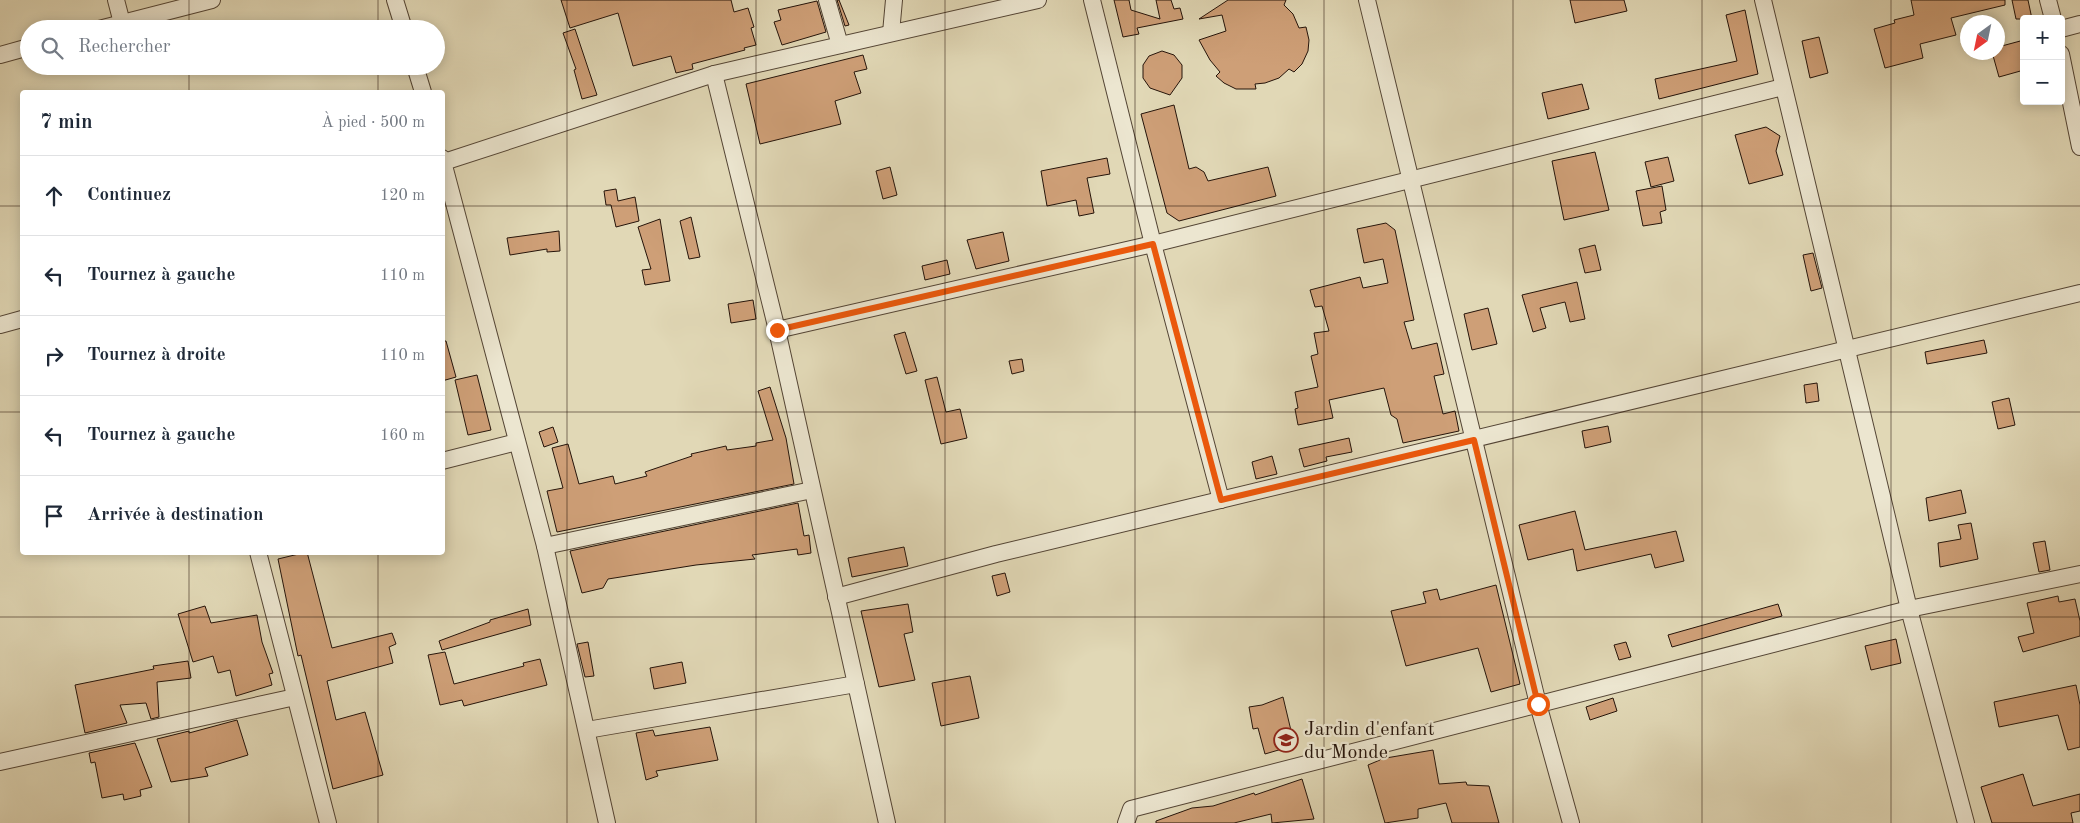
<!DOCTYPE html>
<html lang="fr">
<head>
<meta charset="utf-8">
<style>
  body { margin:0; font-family:"Old Standard TT",serif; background:#f6f6f7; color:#1f2937 }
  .controls { position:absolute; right:15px; top:15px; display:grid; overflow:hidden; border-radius:5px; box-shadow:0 2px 12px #0003 }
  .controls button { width:45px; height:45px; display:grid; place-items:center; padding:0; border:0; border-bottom:1px solid #e0e1e3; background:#fff; color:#1f2937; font:25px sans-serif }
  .compass { position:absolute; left:1960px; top:15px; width:45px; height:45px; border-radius:50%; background:#fff; box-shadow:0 2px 12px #0003; rotate:213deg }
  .stop { position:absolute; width:15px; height:15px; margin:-11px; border:4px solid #ea580c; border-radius:50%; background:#fff }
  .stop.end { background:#ea580c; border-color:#fff; box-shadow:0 1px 5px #0008 }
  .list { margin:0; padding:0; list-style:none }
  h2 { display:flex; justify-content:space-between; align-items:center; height:65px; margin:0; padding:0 20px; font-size:21px }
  h2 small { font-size:16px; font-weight:400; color:#747a83 }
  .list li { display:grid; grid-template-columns:32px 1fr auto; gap:15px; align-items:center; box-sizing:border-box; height:80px; padding:0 20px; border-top:1px solid #e0e1e3 }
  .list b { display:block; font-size:19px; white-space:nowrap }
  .list em { font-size:16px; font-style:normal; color:#747a83 }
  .icon { flex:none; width:28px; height:28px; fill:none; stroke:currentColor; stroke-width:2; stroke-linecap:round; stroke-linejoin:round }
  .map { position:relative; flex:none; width:2080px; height:823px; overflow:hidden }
  .search { position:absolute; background:#fff; box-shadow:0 2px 12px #0003; left:20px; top:20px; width:425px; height:55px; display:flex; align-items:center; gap:12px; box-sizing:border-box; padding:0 18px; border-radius:28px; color:#747a83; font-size:19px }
  .panel { position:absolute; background:#fff; box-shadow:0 2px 12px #0003; left:20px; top:90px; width:425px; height:465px; border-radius:5px }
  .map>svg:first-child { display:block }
  .building { fill:#ce9f77; stroke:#25140a }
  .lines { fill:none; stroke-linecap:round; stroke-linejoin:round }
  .minor-casing { stroke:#544535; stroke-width:18 }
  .minor { stroke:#ece6d0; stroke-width:16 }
  .route { stroke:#ea580c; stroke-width:6 }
  .grid { fill:none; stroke:#25140a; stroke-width:1; stroke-opacity:0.55 }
  .labels { text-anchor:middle; stroke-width:4.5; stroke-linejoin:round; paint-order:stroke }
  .poi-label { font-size:20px; fill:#25140a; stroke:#ece6d0; text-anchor:start }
</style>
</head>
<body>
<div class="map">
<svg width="2080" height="823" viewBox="0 0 2080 823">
  <rect width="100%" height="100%" fill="#e1d8b6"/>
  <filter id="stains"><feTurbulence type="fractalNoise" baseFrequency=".004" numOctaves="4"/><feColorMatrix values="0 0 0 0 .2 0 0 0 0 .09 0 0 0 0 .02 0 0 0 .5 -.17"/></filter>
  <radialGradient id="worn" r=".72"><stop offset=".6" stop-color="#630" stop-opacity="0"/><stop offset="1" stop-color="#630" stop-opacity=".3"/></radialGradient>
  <g class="building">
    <path d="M 561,0 L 731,0 L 734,12 L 748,8 L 754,27 L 751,28 L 756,45 L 744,48 L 745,50 L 692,64 L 693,69 L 676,73 L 671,56 L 633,66 L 618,13 L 570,28 Z"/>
    <path d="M 837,0 L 839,0 L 849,25 L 845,26 Z"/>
    <path d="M 1114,0 L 1129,0 L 1131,10 L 1160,19 L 1156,0 L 1171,0 L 1174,9 L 1180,8 L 1183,19 L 1137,28 L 1139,34 L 1123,37 Z"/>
    <path d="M 1228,0 L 1286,0 L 1284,5 L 1293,14 L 1299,28 L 1306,27 L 1309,40 L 1308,51 L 1302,64 L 1294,72 L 1289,69 L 1279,78 L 1265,83 L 1255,84 L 1256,89 L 1236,89 L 1224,83 L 1216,76 L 1220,72 L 1210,60 L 1199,40 L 1226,31 L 1222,15 L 1199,19 Z"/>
    <path d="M 1570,0 L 1624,0 L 1627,11 L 1575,23 Z"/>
    <path d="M 1911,0 L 2005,0 L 2005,5 L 1951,18 L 1956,35 L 1920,44 L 1923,58 L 1885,68 L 1874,29 L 1895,23 L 1894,20 L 1914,15 Z"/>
    <path d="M 2012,0 L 2028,0 L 2032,19 L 2016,19 Z"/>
    <path d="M 817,1 L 826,32 L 782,45 L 774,22 L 781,20 L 778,10 Z"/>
    <path d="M 1745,10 L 1758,74 L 1659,99 L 1655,79 L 1737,61 L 1726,15 Z"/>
    <path d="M 575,29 L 597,95 L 582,99 L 574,70 L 576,69 L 563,33 Z"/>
    <path d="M 1819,37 L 1828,73 L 1810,78 L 1802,41 Z"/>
    <path d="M 2024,40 L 2024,70 L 1999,77 L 1992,52 L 1998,52 L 1998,47 Z"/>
    <path d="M 1162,51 L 1174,55 L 1182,65 L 1182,78 L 1170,95 L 1150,88 L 1143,78 L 1143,65 L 1149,56 Z"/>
    <path d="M 863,55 L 867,69 L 854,72 L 861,93 L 835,101 L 841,124 L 760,144 L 746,84 Z"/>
    <path d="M 1582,84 L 1589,109 L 1548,119 L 1542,93 Z"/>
    <path d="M 1174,105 L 1189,169 L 1196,167 L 1204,172 L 1208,181 L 1268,167 L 1276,196 L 1179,221 L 1167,213 L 1141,114 Z"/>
    <path d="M 1766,127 L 1780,136 L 1776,151 L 1783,175 L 1749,184 L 1735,135 Z"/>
    <path d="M 1595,152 L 1609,210 L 1564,220 L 1552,161 Z"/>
    <path d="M 1668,157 L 1674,181 L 1651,187 L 1645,162 Z"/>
    <path d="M 1107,158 L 1110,174 L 1087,178 L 1094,213 L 1079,216 L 1076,200 L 1047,206 L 1041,171 Z"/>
    <path d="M 890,167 L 897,195 L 883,199 L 876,171 Z"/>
    <path d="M 1662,186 L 1666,210 L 1660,212 L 1662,223 L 1643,226 L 1636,191 Z"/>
    <path d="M 616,189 L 618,201 L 635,197 L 639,221 L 616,227 L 611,205 L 606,205 L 604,191 Z"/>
    <path d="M 691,217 L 700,257 L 689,259 L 680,221 Z"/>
    <path d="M 660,219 L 670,281 L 645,285 L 642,270 L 651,269 L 638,227 Z"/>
    <path d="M 1386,223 L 1395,230 L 1414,320 L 1404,322 L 1412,349 L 1437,343 L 1444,374 L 1434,376 L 1443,414 L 1455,411 L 1459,431 L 1403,443 L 1397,419 L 1391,415 L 1384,388 L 1329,400 L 1333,418 L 1298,425 L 1295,409 L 1298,408 L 1295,392 L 1318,387 L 1311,356 L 1318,354 L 1314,333 L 1329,331 L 1322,306 L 1315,307 L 1310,290 L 1360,277 L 1363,288 L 1388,283 L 1383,259 L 1364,263 L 1357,229 Z"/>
    <path d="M 559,231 L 560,251 L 547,252 L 547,249 L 510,255 L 507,238 Z"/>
    <path d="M 1003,232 L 1009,261 L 976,269 L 967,240 Z"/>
    <path d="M 1595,245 L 1601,270 L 1585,273 L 1579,249 Z"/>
    <path d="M 1813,253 L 1822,288 L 1811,291 L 1803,255 Z"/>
    <path d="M 947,260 L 950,274 L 925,280 L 922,266 Z"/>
    <path d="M 1577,282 L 1585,319 L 1570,322 L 1565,302 L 1540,308 L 1546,328 L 1533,332 L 1522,295 Z"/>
    <path d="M 753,300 L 756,319 L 731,323 L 728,304 Z"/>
    <path d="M 1488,308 L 1497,344 L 1472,350 L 1464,314 Z"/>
    <path d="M 905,332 L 917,371 L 906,374 L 894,335 Z"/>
    <path d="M 1984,340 L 1987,353 L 1927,364 L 1925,352 Z"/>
    <path d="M 442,341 L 446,341 L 456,377 L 442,381 Z"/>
    <path d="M 1022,359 L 1024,371 L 1012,374 L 1009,361 Z"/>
    <path d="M 477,375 L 491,430 L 468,435 L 455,380 Z"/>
    <path d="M 937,377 L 946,412 L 960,409 L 967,438 L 941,444 L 925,380 Z"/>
    <path d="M 1817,383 L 1819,401 L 1806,403 L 1804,385 Z"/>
    <path d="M 770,387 L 786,438 L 794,484 L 557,532 L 547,491 L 563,488 L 552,448 L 568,444 L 579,484 L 613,476 L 615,484 L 647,476 L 645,472 L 692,456 L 691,454 L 726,446 L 727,450 L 756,446 L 756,443 L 773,440 L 758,391 Z"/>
    <path d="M 2009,398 L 2015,425 L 1998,429 L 1992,402 Z"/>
    <path d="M 1608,426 L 1611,442 L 1585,448 L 1582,431 Z"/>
    <path d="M 553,427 L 558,442 L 544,447 L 539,432 Z"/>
    <path d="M 1349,438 L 1352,452 L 1326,457 L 1327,461 L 1304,467 L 1299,449 Z"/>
    <path d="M 1272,456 L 1277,474 L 1256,479 L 1252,462 Z"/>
    <path d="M 1961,490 L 1966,513 L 1929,521 L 1926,498 Z"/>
    <path d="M 798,503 L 804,536 L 809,535 L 811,553 L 798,555 L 797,549 L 752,555 L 755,559 L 696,565 L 608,579 L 603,588 L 582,593 L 570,551 Z"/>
    <path d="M 1575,511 L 1585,550 L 1676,531 L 1684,561 L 1655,568 L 1651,554 L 1577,571 L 1573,549 L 1528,560 L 1519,525 Z"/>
    <path d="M 1971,523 L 1978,559 L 1940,567 L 1938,543 L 1961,539 L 1958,525 Z"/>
    <path d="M 2045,541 L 2050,570 L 2039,572 L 2033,543 Z"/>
    <path d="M 904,547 L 908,566 L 852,577 L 848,558 Z"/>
    <path d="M 307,552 L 332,648 L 392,633 L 396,644 L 389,647 L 393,663 L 327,681 L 336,720 L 365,712 L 383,775 L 333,789 L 301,655 L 298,656 L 278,559 Z"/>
    <path d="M 1005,573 L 1010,592 L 997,596 L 992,576 Z"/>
    <path d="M 1496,585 L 1520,684 L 1491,692 L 1478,648 L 1406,666 L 1391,611 L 1426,603 L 1423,592 L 1437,589 L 1440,600 Z"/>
    <path d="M 2058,596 L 2059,602 L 2075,599 L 2080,621 L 2080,636 L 2023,652 L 2018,637 L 2034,633 L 2027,603 Z"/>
    <path d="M 908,604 L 913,632 L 904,634 L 915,680 L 879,687 L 861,611 Z"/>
    <path d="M 1778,604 L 1782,616 L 1672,647 L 1668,635 Z"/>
    <path d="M 205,606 L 211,623 L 257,615 L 262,642 L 273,673 L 269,674 L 272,685 L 236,696 L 230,670 L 218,673 L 213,656 L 193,662 L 178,614 Z"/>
    <path d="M 528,609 L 531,625 L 442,650 L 439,641 L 490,622 L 490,620 Z"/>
    <path d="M 1896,639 L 1901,663 L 1871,670 L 1865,646 Z"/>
    <path d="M 588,642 L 594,676 L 585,677 L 577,644 Z"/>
    <path d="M 1626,642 L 1631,657 L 1619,660 L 1614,645 Z"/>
    <path d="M 445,652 L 454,684 L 524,666 L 523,663 L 540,659 L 547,685 L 464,706 L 462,700 L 440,705 L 428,655 Z"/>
    <path d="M 188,661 L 191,678 L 157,682 L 159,717 L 151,719 L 146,703 L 120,705 L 127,723 L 85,733 L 75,685 L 154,669 L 153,666 Z"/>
    <path d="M 682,662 L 686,683 L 654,689 L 650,668 Z"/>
    <path d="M 970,676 L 979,718 L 941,726 L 932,683 Z"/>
    <path d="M 2076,685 L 2080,705 L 2080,747 L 2068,750 L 2058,715 L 1999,727 L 1994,702 Z"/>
    <path d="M 1283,697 L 1293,739 L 1280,740 L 1282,749 L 1265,754 L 1258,728 L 1253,729 L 1249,707 L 1262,705 Z"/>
    <path d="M 1613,698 L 1617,711 L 1590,720 L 1586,707 Z"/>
    <path d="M 237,720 L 248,755 L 205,768 L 208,776 L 171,782 L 157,739 L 189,731 L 189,733 Z"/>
    <path d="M 710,727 L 718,760 L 656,771 L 658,776 L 646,780 L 636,733 L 653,730 L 655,736 Z"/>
    <path d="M 135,743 L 152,787 L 140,790 L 141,796 L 124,800 L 123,794 L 102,798 L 95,762 L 91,763 L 89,753 Z"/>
    <path d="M 1433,750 L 1439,784 L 1466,782 L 1467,785 L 1489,786 L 1499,823 L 1452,823 L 1446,803 L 1418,809 L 1418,818 L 1385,823 L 1368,765 L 1380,760 L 1380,759 Z"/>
    <path d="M 2023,774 L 2033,806 L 2080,794 L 2080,811 L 2071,813 L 2073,823 L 1992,823 L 1981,787 Z"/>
    <path d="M 1302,779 L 1314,819 L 1272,823 L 1271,814 L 1234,823 L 1156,823 L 1156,821 L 1192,808 L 1213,806 L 1254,793 L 1255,795 Z"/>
  </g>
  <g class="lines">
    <g class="minor-casing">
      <g id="minor">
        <path d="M 116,0 L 122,23"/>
        <path d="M 395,0 L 404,29"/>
        <path d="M 827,0 L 840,45"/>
        <path d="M 1092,0 L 1153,244 L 1221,500"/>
        <path d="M 1367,0 L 1538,704 L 1571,823"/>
        <path d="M 1763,0 L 1909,609 L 1966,823"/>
        <path d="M 2048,0 L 2053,19"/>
        <path d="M 99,29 L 212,0"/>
        <path d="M 2061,29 L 2080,24"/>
        <path d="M 891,33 L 894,0"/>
        <path d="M 2061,54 L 2080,147"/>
        <path d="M 0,55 L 29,47"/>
        <path d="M 415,66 L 423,92"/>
        <path d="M 714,74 L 777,330 L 887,823"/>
        <path d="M 442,158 L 545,546 L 607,823"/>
        <path d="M 444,162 L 714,74 L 1038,0"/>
        <path d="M 0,325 L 22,319"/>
        <path d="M 777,330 L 1153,244 L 1783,87"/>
        <path d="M 442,461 L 517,442"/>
        <path d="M 545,546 L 812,490"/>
        <path d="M 258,552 L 328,823"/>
        <path d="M 836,597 L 996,554 L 2080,293"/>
        <path d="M 587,730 L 856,684"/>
        <path d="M 0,762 L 295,697"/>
        <path d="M 1126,823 L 1131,809 L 1909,609 L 2080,574"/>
      </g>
    </g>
    <use href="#minor" class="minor"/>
  </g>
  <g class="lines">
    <path class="route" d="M 777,330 L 1153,244 L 1221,500 L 1474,440 L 1538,704"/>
  </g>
  <path class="grid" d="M 189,0 L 189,29M 378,0 L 378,29M 567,0 L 567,823M 756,0 L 756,823M 945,0 L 945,823M 1135,0 L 1135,823M 1324,0 L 1324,823M 1513,0 L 1513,823M 1702,0 L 1702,823M 1891,0 L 1891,823M 189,66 L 189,92M 378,66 L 378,92M 0,206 L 22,206M 442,206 L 2080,206M 0,412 L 22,412M 442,412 L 2080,412M 189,552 L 189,823M 378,552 L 378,823M 0,617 L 2080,617"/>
  <defs>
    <g id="school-ring" transform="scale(1.25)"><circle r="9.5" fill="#ece6d0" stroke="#8f2418" stroke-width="1.5"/><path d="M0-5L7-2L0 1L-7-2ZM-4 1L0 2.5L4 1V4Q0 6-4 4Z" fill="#8f2418"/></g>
  </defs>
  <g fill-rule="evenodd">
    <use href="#school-ring" x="1286" y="740"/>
  </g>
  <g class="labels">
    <g class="poi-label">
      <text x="1304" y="735">Jardin d'enfant<tspan x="1304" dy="23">du Monde</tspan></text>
    </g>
  </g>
  <rect width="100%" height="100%" filter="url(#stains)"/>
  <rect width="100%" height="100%" fill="url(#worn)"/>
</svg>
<div class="controls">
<button>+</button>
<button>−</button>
</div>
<svg class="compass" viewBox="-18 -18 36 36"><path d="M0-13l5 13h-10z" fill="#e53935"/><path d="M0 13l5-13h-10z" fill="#747a83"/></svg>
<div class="stop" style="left:1538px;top:704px"></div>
<div class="stop end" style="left:777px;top:330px"></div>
<div class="search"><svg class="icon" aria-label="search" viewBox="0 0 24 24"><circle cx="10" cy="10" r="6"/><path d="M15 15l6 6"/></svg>Rechercher</div>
<section class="panel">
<h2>7 min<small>À pied · 500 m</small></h2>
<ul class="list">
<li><svg class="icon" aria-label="ahead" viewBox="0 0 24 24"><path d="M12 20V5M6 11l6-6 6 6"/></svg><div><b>Continuez</b></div><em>120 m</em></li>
<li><svg class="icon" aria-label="left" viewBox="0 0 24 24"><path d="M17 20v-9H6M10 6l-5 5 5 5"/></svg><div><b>Tournez à gauche</b></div><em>110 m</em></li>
<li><svg class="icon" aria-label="right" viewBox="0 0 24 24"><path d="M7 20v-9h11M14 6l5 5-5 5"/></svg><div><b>Tournez à droite</b></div><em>110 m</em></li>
<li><svg class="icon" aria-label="left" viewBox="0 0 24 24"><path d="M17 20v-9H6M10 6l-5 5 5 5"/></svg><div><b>Tournez à gauche</b></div><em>160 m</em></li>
<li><svg class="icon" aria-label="arrive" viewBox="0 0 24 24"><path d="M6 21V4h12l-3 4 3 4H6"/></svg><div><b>Arrivée à destination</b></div></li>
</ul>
</section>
</div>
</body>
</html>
